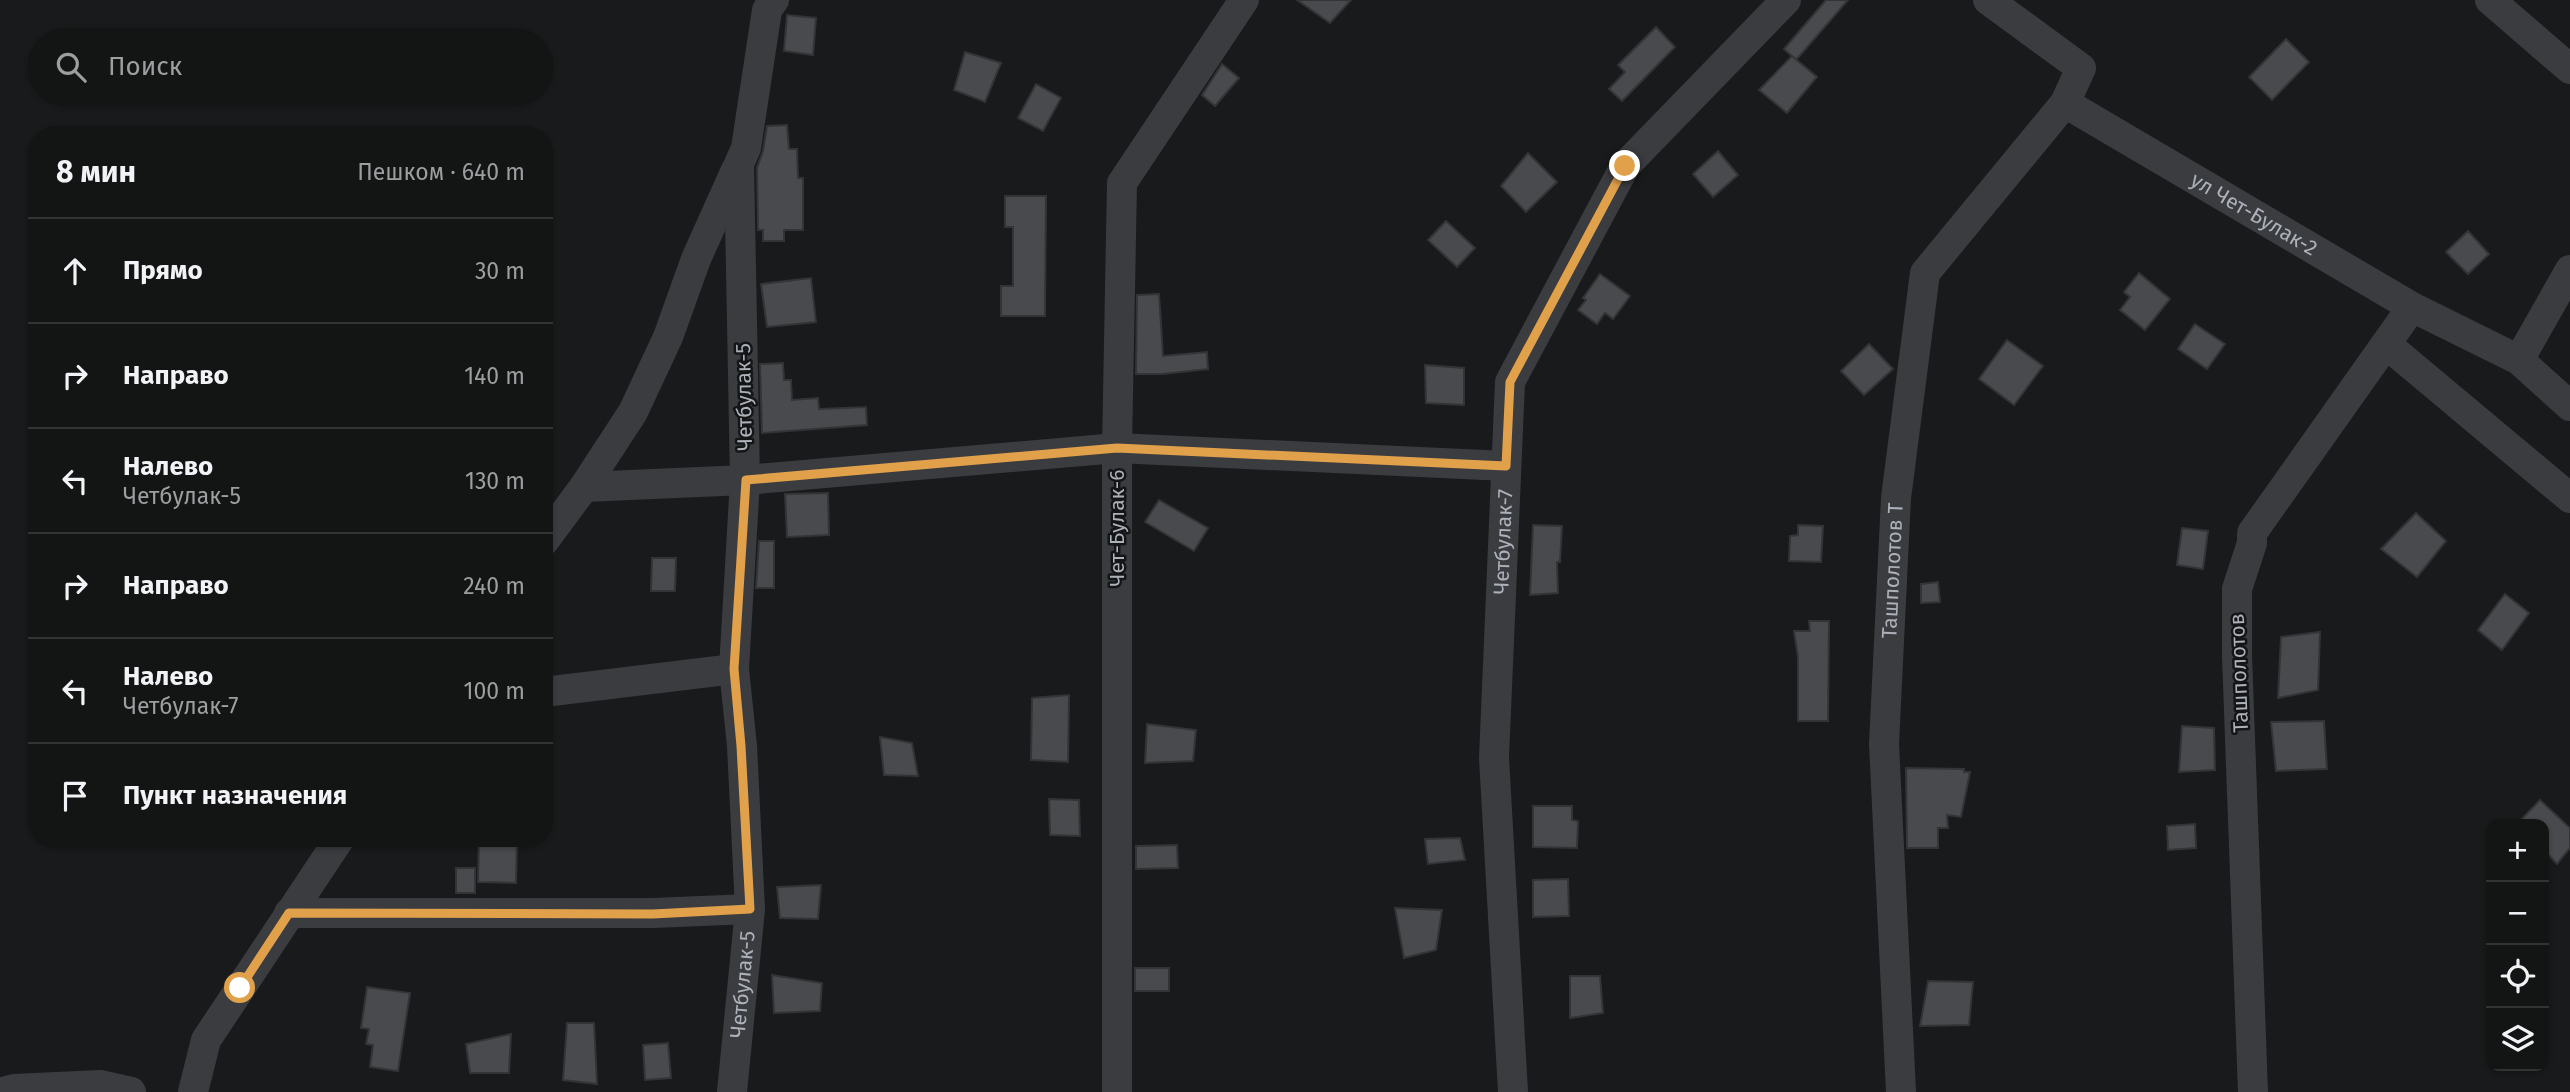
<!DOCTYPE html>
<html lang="ru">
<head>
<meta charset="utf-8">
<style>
  body { margin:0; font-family:"Fira Sans",sans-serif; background:#1c1d1d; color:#f1f3f6 }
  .controls { position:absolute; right:21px; bottom:21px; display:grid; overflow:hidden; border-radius:14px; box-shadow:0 2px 5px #0004 }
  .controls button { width:63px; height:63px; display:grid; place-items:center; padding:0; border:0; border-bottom:2px solid #323334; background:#131414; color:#f1f3f6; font:35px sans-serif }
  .stop { position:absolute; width:21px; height:21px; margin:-16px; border:5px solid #e1a14b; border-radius:50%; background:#fff }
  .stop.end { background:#e1a14b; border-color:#fff; box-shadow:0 2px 7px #0008 }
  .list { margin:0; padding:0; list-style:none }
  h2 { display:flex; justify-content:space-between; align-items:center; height:91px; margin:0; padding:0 28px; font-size:30px }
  h2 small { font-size:23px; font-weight:400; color:#9d9ea0 }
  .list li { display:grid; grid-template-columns:46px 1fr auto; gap:21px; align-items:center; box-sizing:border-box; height:105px; padding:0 28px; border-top:2px solid #323334 }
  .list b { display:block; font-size:26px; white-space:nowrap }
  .list p { margin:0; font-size:23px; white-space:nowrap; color:#9d9ea0 }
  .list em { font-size:23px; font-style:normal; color:#9d9ea0 }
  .icon { flex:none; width:38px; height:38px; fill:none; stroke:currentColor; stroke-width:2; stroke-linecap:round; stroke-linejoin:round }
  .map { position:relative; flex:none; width:2570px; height:1092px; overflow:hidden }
  .search { position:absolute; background:#131414; box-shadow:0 2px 5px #0004; left:28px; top:28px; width:525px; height:77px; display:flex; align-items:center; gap:18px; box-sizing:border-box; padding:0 24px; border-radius:38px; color:#9d9ea0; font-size:26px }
  .panel { position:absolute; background:#131414; box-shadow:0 2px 5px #0004; left:28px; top:126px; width:525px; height:721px; border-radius:28px }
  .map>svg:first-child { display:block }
  .building { fill:#494a4e; stroke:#343437; stroke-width:2 }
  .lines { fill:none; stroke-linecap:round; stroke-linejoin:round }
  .minor { stroke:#3b3c40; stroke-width:30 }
  .route { stroke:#e1a14b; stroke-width:9 }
  .labels { text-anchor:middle; stroke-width:5; stroke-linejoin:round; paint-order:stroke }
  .street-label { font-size:21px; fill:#adb2ba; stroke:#141516 }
</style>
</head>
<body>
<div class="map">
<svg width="2570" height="1092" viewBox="0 0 2570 1092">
  <rect width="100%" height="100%" fill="#191a1b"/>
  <g class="building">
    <path d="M 1297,0 L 1351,0 L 1330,23 Z"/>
    <path d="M 1826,0 L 1848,0 L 1796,60 L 1784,49 Z"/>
    <path d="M 787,15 L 816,18 L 813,55 L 784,51 Z"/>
    <path d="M 1656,27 L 1675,47 L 1622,101 L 1609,89 L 1625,72 L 1618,65 Z"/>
    <path d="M 2286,39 L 2309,62 L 2272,100 L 2249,77 Z"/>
    <path d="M 965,52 L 1001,63 L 985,102 L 954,90 Z"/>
    <path d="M 1792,56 L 1817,77 L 1787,113 L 1759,90 Z"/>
    <path d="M 1222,64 L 1239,78 L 1215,106 L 1202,95 Z"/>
    <path d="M 1036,84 L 1061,98 L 1043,131 L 1018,118 Z"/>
    <path d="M 787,125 L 789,149 L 797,149 L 798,178 L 803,178 L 803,230 L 784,230 L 784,241 L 763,241 L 763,230 L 758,230 L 757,168 L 763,151 L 767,126 Z"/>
    <path d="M 1718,151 L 1738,175 L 1713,197 L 1693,174 Z"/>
    <path d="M 1528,153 L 1557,182 L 1526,212 L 1501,186 Z"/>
    <path d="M 1005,196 L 1046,196 L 1045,316 L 1001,316 L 1001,286 L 1013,286 L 1013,227 L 1005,227 Z"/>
    <path d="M 1446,221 L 1475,248 L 1457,267 L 1428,240 Z"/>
    <path d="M 2468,231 L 2489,254 L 2468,274 L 2446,252 Z"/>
    <path d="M 2139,273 L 2170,299 L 2145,330 L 2120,310 L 2130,297 L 2124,292 Z"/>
    <path d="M 1600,274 L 1630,296 L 1613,319 L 1605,313 L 1597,324 L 1578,310 L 1586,300 L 1583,298 Z"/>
    <path d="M 811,278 L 816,322 L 767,327 L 761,284 Z"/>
    <path d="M 1159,294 L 1163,356 L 1207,352 L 1208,369 L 1162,374 L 1136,374 L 1137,295 Z"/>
    <path d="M 2195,324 L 2225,344 L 2207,369 L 2178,349 Z"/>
    <path d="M 2007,340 L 2043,366 L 2014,405 L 1979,379 Z"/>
    <path d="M 1869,344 L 1893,369 L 1864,395 L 1841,371 Z"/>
    <path d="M 783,363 L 784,380 L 791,380 L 792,400 L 818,398 L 819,409 L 866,407 L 867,425 L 762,433 L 760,364 Z"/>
    <path d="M 1425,365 L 1464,368 L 1464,405 L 1426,403 Z"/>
    <path d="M 828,493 L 829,535 L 787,537 L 785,494 Z"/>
    <path d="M 1159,500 L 1208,528 L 1194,551 L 1145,522 Z"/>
    <path d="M 2416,513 L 2446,541 L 2417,577 L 2381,549 Z"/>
    <path d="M 1533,525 L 1562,526 L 1560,562 L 1557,562 L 1558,593 L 1530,595 Z"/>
    <path d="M 1798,525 L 1823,526 L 1821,562 L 1789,561 L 1790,536 L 1798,535 Z"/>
    <path d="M 2182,528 L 2208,531 L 2203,569 L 2177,565 Z"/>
    <path d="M 759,541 L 774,541 L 774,588 L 756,588 Z"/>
    <path d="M 652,558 L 676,558 L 675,591 L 651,591 Z"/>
    <path d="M 1938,582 L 1940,602 L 1921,603 L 1921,584 Z"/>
    <path d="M 2505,594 L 2529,613 L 2502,650 L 2478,630 Z"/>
    <path d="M 1809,621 L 1829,621 L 1828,721 L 1798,721 L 1798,657 L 1794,631 L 1810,631 Z"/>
    <path d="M 2320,632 L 2318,690 L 2278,698 L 2281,637 Z"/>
    <path d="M 1069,695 L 1068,762 L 1031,760 L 1032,698 Z"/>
    <path d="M 2324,721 L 2327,769 L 2276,771 L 2271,722 Z"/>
    <path d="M 1147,724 L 1196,730 L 1193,761 L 1145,763 Z"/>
    <path d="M 2182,726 L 2214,728 L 2215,770 L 2179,772 Z"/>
    <path d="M 880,737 L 912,743 L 918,776 L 884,775 Z"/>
    <path d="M 1906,768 L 1964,769 L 1964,772 L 1970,772 L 1961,817 L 1947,815 L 1948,828 L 1938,828 L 1938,848 L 1907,848 Z"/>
    <path d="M 1049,799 L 1079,800 L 1080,836 L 1050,835 Z"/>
    <path d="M 2540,800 L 2570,828 L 2570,848 L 2557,864 L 2544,850 L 2544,824 L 2517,824 Z"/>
    <path d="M 1533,806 L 1572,806 L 1572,820 L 1578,821 L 1577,848 L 1533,847 Z"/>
    <path d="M 2195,824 L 2196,848 L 2168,850 L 2167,826 Z"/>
    <path d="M 479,838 L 517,838 L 516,883 L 478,882 Z"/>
    <path d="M 1460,838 L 1465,860 L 1428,864 L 1425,839 Z"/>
    <path d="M 1177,845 L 1178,868 L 1136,869 L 1136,846 Z"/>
    <rect x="456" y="868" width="19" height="25"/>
    <path d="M 1568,879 L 1569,916 L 1533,917 L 1533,880 Z"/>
    <path d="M 821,885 L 818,919 L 780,918 L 777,887 Z"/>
    <path d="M 1395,908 L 1442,910 L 1436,950 L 1404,958 Z"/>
    <rect x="1135" y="968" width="34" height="23"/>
    <path d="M 772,975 L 822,983 L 820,1011 L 774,1013 Z"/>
    <path d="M 1570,976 L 1600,976 L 1603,1013 L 1570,1018 Z"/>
    <path d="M 1928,981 L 1973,982 L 1969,1025 L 1920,1026 Z"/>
    <path d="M 367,987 L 410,993 L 398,1071 L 370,1067 L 373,1045 L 366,1044 L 369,1029 L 361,1028 Z"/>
    <path d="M 567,1023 L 594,1023 L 597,1084 L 563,1080 Z"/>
    <path d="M 511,1034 L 509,1073 L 470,1073 L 466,1044 Z"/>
    <path d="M 668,1043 L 671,1078 L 645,1080 L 643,1045 Z"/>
  </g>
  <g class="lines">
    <g class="minor">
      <path id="s1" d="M 1988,0 L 2081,68 L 2065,103 L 2412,307 L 2519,360 L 2570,406"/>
      <path d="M 2490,0 L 2570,69"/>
      <path d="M 2386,344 L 2570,498"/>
      <path d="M 2519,360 L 2570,270"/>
      <path d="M 584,487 L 745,480 L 1117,448 L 1506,466"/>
      <path d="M 544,541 L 584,487 L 633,412 L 668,337 L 696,259 L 736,170"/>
      <path d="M 544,692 L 734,669"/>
      <path d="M 289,913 L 653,913 L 750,909"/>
      <path d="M 3,1092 L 14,1089 L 100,1085 L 131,1092"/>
      <path d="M 193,1092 L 206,1040 L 340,838"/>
      <path id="s2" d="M 732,1092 L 750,909 L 742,746 L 734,669 L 745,480 L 739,164 L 746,148 L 767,10 L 774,0"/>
      <path d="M 1117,1092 L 1117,448 L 1122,183 L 1244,0"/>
      <path id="s3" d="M 1513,1092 L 1494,758 L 1510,382 L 1625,166 L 1786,0"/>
      <path id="s4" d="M 1901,1092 L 1884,744 L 1896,498 L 1925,273 L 2065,103"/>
      <path d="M 2253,1092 L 2237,656 L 2237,589 L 2252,543 L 2252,533 L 2412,307"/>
    </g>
  </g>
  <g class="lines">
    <path class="route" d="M 240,988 L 289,913 L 653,914 L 750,909 L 741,746 L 734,669 L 746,480 L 1117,448 L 1506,466 L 1510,382 L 1625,166"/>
  </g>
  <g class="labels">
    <g class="street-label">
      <text dy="7" stroke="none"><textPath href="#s1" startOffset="373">ул Чет-Булак-2</textPath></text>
      <text transform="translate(744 397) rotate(-91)" y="7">Четбулак-5</text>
      <text transform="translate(1117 528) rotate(-90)" y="7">Чет-Булак-6</text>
      <text dy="7" stroke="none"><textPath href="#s3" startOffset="551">Четбулак-7</textPath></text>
      <text dy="7" stroke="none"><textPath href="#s4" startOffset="522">Ташполотов Т</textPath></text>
      <text transform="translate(2239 673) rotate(-92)" y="7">Ташполотов</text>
      <text dy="7" stroke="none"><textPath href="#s2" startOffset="108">Четбулак-5</textPath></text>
    </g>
  </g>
</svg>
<div class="controls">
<button>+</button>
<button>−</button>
<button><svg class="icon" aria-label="locate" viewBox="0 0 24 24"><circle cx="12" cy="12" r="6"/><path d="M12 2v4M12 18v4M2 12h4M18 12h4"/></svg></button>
<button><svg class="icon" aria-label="layers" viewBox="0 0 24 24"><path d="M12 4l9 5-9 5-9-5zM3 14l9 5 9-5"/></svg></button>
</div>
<div class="stop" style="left:240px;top:988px"></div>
<div class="stop end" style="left:1625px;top:166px"></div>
<div class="search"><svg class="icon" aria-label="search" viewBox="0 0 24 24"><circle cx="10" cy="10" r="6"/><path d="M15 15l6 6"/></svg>Поиск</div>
<section class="panel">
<h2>8 мин<small>Пешком · 640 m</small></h2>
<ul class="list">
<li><svg class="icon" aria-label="ahead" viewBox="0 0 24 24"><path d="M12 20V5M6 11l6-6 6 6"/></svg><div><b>Прямо</b></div><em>30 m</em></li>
<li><svg class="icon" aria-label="right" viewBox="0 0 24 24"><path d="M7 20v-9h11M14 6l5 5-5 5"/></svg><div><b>Направо</b></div><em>140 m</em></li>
<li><svg class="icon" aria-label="left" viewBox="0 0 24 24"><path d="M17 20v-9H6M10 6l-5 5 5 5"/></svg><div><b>Налево</b><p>Четбулак-5</p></div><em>130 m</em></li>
<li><svg class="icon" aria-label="right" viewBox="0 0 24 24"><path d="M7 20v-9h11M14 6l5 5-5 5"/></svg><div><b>Направо</b></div><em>240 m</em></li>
<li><svg class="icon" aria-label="left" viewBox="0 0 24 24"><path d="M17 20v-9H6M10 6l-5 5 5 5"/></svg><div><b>Налево</b><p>Четбулак-7</p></div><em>100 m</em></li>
<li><svg class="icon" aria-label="arrive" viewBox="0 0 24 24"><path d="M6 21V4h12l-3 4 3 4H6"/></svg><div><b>Пункт назначения</b></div></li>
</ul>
</section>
</div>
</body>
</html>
